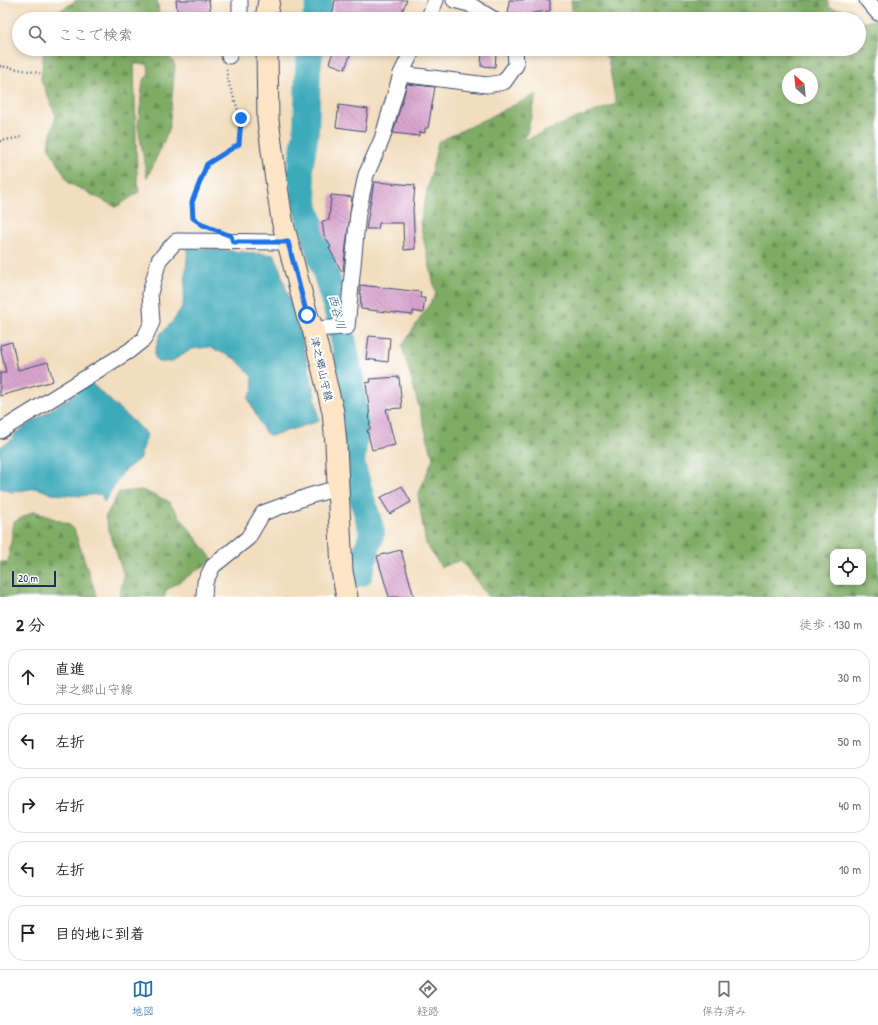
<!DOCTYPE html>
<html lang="ja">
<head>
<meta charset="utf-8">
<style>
  body { margin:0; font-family:"Patrick Hand","Klee One",sans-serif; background:#f2f2f2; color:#202124 }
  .controls { position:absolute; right:12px; bottom:12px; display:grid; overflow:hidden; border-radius:8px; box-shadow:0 2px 6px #0003 }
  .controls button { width:36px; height:36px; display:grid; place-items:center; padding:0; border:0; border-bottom:1px solid #e0e0e0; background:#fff; color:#202124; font:20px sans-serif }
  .compass { position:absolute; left:782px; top:68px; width:36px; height:36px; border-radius:50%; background:#fff; box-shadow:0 2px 6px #0003; rotate:333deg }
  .scale { position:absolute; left:12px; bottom:10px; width:44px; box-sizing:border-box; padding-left:4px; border:2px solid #1b2f5e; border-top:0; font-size:11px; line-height:14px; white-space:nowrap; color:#1b2f5e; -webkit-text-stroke:3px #fff; paint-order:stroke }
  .stop { position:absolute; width:12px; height:12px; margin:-9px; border:3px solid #1a73e8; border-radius:50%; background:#fff }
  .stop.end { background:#1a73e8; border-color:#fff; box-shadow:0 1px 4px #0008 }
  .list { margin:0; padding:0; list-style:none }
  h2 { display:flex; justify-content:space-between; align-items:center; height:52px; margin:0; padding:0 16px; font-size:17px }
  h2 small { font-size:13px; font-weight:400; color:#757577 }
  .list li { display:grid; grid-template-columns:26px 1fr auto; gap:12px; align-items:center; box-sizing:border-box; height:56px; margin:0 8px 8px; padding:0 8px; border:1px solid #e0e0e0; border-radius:16px }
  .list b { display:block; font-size:15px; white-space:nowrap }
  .list p { margin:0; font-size:13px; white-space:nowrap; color:#757577 }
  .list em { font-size:13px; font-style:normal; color:#757577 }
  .icon { flex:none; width:22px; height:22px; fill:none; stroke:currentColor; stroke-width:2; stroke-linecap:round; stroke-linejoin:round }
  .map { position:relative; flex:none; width:878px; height:597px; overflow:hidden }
  .search { position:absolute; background:#fff; box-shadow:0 2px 6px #0003; left:12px; right:12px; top:12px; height:44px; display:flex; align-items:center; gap:10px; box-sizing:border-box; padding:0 14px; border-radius:22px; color:#757577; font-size:15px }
  .sheet { height:372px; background:#fff }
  nav { display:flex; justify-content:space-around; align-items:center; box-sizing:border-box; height:56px; border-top:1px solid #e0e0e0; background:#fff; font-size:11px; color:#757577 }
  nav a { display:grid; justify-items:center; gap:2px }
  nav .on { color:#1f6fb2 }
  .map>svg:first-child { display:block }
  .forest { fill:url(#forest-firs); stroke:#4d6e62; fill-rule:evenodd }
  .water { fill:#3caaba; stroke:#2c6c8c }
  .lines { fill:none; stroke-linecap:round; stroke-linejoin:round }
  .river { stroke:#3caaba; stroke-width:26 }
  .building { fill:url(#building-back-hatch) }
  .street-casing { stroke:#3b496c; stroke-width:17 }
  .secondary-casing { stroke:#3b496c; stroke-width:23 }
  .path { stroke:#3b496c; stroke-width:2.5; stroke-dasharray:1 3; stroke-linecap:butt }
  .street { stroke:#fff; stroke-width:15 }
  .secondary { stroke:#fde5c5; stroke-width:21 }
  .route { stroke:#1a73e8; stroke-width:5 }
  .labels { text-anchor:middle; stroke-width:4; stroke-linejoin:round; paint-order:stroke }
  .street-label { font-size:11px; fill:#1b2f5e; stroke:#fff }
  .water-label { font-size:12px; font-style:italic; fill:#286083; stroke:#fff }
</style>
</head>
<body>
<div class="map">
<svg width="878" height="597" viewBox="0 0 878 597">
  <defs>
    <pattern id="forest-firs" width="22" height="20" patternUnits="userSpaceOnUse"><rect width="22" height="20" fill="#7fac65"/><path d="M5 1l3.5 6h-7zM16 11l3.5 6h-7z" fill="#678c56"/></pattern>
    <pattern id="building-back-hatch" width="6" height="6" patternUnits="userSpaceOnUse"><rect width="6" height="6" fill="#d9a4ce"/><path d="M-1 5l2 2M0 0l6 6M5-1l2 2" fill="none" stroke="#af86aa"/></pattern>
  </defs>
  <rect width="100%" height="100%" fill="#fff"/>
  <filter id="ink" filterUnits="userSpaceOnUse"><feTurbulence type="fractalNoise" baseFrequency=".025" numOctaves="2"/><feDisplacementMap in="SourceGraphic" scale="8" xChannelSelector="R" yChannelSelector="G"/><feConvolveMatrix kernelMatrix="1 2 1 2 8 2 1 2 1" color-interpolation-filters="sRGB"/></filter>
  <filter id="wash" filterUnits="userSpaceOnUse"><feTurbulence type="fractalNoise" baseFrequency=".012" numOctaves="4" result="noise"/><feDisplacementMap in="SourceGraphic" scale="16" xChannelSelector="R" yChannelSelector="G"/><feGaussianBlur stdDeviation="0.9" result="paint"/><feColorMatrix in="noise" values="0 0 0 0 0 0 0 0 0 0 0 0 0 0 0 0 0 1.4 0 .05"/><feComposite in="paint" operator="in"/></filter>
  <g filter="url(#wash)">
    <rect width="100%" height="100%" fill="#f2ddbd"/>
    <g class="forest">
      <path d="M 77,0 L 157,0 L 160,19 L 53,19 L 55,14 Z"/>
      <path d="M 571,0 L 827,0 L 830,8 L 851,10 L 862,22 L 878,19 L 878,597 L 488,597 L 461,560 L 441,567 L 426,544 L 418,496 L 433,458 L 402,346 L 436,294 L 420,223 L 438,142 L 537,94 L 525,140 L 577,118 L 616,104 L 608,59 L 600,49 L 859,49 L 859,19 L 575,19 L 573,16 ZM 788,74 L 812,74 L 812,98 L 788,98 ZM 833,552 L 863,552 L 863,582 L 833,582 Z"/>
      <path d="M 44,49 L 164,49 L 175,65 L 169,130 L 147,178 L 138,126 L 143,80 L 149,75 L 148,64 L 134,64 L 137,175 L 139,192 L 116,207 L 69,183 L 48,146 L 56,116 L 41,80 Z"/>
      <path d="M 142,490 L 168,501 L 213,560 L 165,591 L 165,597 L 119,597 L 124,576 L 105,518 L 119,492 Z"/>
      <path d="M 34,511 L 68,524 L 74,529 L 97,597 L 0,597 L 0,562 L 8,562 L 14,522 Z"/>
    </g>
    <g class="water">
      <path d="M 188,247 L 275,255 C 293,310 311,364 319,421 L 270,436 L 264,431 L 248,398 L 253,390 L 252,376 L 236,359 L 209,347 L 192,349 L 171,362 L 158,362 L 154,355 L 160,334 L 174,320 L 183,305 Z"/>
      <path d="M 91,383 L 147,434 L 140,458 L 122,473 L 104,502 L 101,494 L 81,496 L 52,494 L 37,488 L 12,492 L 0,488 L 0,447 L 11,441 L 16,433 Z"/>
    </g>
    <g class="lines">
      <g class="river">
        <path d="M 315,19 L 320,0"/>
        <path d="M 311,49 L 308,69 L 306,132 L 300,169 L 306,208 L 339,318 L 350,373 L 356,424 L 352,464 L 372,532 L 360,574"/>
      </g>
    </g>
    <g id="blocks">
      <g class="building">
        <path d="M 176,0 L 209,0 L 211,16 L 178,19 Z"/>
        <path d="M 335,0 L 407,0 L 399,19 L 350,19 L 332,16 Z"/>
        <path d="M 509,0 L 550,0 L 550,11 L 532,13 L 532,19 L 508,19 Z"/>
        <path d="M 334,49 L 352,49 L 345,69 L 329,63 Z"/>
        <path d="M 482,49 L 494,49 L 493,54 L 496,54 L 495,67 L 481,66 Z"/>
        <path d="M 407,84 L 435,87 L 428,128 L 425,128 L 425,133 L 419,132 L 419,136 L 393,133 Z"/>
        <path d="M 339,105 L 368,109 L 365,131 L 336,127 Z"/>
        <path d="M 374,182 L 415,185 L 413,210 L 415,249 L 404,250 L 403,223 L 379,223 L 378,229 L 366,229 Z"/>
        <path d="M 331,195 L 352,197 L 343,271 L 342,272 L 329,248 L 331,247 L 324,235 L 322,221 L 329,220 Z"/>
        <path d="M 360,285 L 421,292 L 420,298 L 425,298 L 423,313 L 413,311 L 413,315 L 361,309 Z"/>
        <path d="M 369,336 L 390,338 L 388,362 L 366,359 Z"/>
        <path d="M 12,342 L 18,370 L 48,362 L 53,381 L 0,396 L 0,373 L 6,373 L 0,345 Z"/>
        <path d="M 399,377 L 402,408 L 386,409 L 395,445 L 372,450 L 367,430 L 370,429 L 369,407 L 366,383 L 371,382 L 370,379 Z"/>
        <path d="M 402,486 L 411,502 L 390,514 L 380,498 Z"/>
        <path d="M 401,550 L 414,597 L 389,597 L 377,556 Z"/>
      </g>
    </g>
  </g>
  <g filter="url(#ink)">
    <use href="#blocks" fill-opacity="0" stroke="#3b496c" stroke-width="1"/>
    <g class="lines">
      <g class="street-casing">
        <g id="street">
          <path d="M 454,0 L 469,4 L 493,19"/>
          <path d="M 867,0 L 878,13"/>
          <path d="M 240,19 L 240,0"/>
          <path d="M 428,19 L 436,0"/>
          <path d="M 229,56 L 232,49"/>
          <path d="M 401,74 L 487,85 L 504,82 L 516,65 L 515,49"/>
          <path d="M 313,329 L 347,327 L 358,213 L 366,175 L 382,139 L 401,74 L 413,49"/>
          <path d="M 0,431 L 129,351 L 144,339 L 152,322 L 150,293 L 159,260 L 176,241 L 288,242"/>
          <path d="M 204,597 L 205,582 L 213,566 L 248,538 L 263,513 L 309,496 L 338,488"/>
        </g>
      </g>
      <g class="secondary-casing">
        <g id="secondary">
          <path d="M 266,19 L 269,0"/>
          <path d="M 267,49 L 268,120 L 275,173 L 282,220 L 307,315 L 313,329 L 333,412 L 336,444 L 342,571 L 347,597"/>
        </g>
      </g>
      <g class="path">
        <path d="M 0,66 L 40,73"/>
        <path d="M 0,141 L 22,137"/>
        <path d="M 205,226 L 193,218 L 193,202 L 207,164 L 239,144 L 241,118 L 230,87 L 226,69"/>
      </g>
      <use href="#street" class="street"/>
      <use href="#secondary" class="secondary"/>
    </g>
  </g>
  <g class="lines" filter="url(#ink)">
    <path class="route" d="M 241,118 L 239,144 L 207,164 L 192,202 L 193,218 L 203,225 L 231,236 L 233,242 L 288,242 L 307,315"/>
  </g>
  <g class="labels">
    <g class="street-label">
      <text transform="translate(322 369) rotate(77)" y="4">津之郷山守線</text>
    </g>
    <g class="water-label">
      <text transform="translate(337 312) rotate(75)" y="4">西谷川</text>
    </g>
  </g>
</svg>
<div class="controls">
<button><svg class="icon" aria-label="locate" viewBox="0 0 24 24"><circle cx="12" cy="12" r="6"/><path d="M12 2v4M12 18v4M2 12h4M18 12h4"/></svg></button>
</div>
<svg class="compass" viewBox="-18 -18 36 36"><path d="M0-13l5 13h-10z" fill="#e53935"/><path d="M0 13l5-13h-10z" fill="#757577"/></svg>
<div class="scale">20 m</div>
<div class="stop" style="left:307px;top:315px"></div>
<div class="stop end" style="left:241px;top:118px"></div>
<div class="search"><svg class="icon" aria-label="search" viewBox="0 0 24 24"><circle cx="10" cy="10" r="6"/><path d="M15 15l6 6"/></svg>ここで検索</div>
</div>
<section class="sheet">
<h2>2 分<small>徒歩 · 130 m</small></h2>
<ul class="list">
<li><svg class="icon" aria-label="ahead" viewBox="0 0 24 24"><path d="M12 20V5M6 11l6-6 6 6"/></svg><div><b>直進</b><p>津之郷山守線</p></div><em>30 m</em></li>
<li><svg class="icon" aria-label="left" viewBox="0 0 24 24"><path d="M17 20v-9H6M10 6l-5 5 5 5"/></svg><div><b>左折</b></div><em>50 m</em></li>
<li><svg class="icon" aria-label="right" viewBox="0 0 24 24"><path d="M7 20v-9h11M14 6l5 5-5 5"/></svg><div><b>右折</b></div><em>40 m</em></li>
<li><svg class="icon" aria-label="left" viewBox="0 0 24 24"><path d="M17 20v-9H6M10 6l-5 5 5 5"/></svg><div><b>左折</b></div><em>10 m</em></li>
<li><svg class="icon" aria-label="arrive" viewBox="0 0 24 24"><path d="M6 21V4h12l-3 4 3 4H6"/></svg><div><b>目的地に到着</b></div></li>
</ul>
</section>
<nav>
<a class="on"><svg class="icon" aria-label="map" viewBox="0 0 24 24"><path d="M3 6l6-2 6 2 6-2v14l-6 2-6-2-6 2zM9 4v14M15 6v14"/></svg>地図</a>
<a><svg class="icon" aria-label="directions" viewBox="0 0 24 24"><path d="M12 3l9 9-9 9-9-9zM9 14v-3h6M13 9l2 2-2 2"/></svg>経路</a>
<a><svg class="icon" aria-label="saved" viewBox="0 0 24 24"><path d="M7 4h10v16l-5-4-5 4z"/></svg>保存済み</a>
</nav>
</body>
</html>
